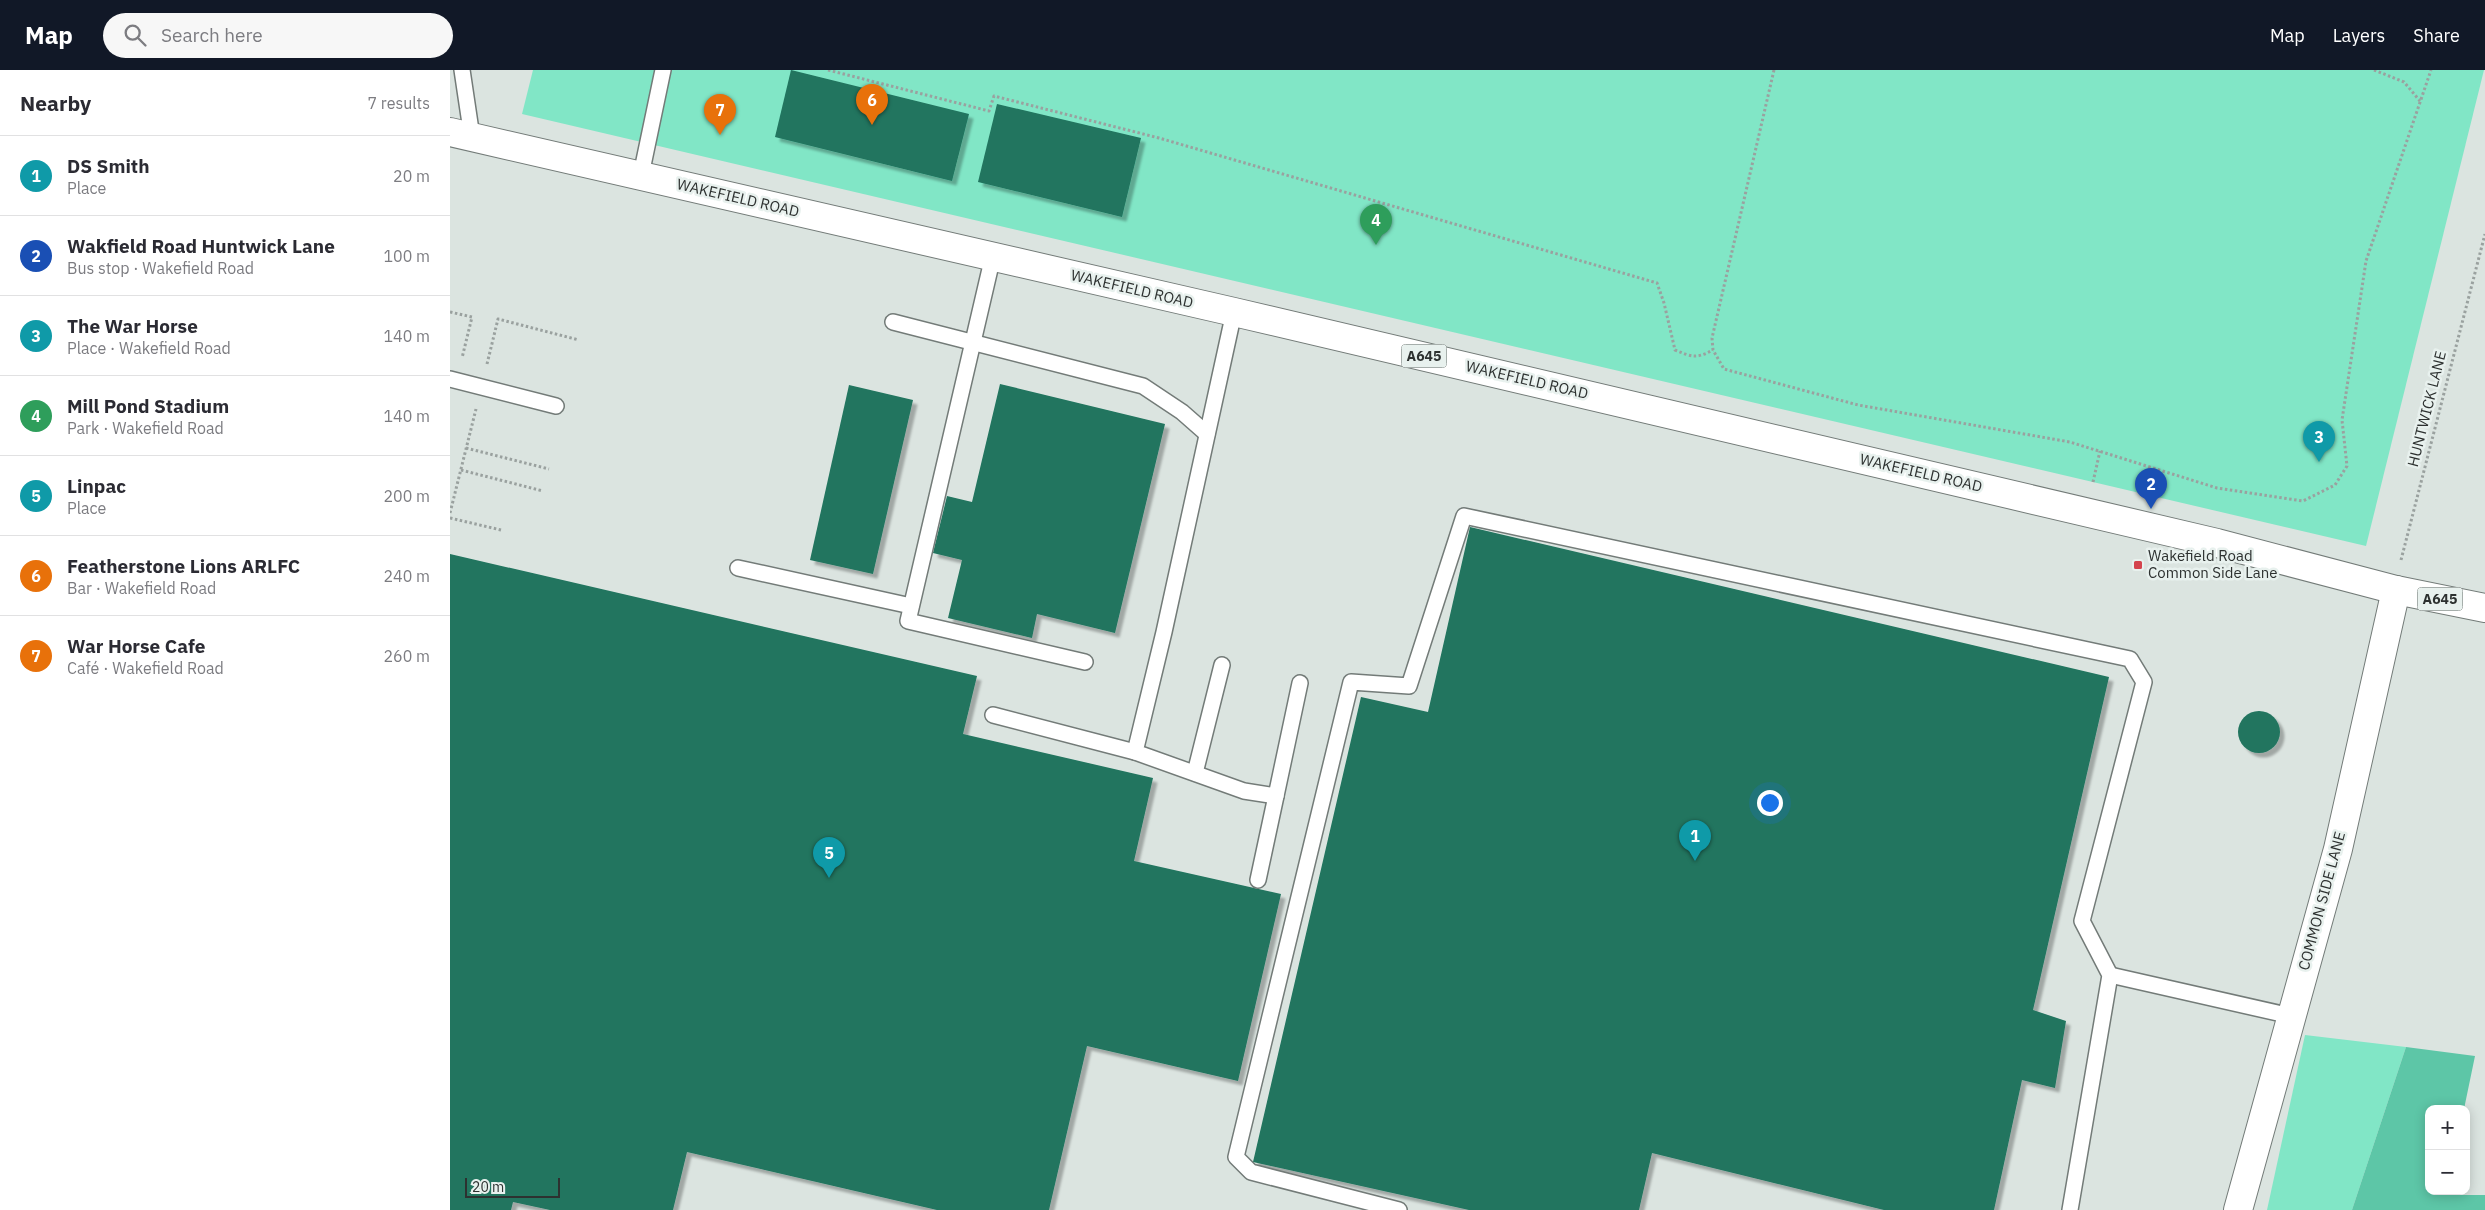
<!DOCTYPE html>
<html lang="en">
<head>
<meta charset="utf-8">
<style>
  body { margin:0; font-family:"IBM Plex Sans",sans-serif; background:#f7f7f7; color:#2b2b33 }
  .controls { position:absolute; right:15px; bottom:15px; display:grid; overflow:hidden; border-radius:10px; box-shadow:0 2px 12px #0003 }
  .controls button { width:45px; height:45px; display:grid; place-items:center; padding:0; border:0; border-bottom:1px solid #e1e1e2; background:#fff; color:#2b2b33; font:25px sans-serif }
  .scale { position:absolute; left:15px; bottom:12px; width:95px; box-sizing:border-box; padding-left:5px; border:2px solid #2d3130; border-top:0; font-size:14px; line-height:18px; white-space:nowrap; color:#2d3130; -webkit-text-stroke:4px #e8f1ee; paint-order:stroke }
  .you { position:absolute; left:1319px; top:732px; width:18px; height:18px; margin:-12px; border:4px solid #fff; border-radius:50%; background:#1a73e8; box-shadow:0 0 0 8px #1a73e833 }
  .badge { display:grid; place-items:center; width:32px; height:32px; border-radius:50%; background:#111827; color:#fff; font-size:16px; font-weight:700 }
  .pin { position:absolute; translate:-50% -41px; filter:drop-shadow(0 1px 2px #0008) }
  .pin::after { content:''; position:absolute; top:26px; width:18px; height:15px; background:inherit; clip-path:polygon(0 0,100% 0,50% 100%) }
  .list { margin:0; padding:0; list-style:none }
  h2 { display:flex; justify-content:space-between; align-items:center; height:65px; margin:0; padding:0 20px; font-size:21px }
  h2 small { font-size:16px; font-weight:400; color:#7c7c81 }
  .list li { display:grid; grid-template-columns:32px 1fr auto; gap:15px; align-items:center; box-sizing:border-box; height:80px; padding:0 20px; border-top:1px solid #e1e1e2 }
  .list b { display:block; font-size:19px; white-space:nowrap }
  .list p { margin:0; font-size:16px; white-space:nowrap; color:#7c7c81 }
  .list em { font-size:16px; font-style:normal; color:#7c7c81 }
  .icon { flex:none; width:28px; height:28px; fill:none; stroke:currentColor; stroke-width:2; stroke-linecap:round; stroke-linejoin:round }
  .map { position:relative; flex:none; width:2035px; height:1140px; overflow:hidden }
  header { display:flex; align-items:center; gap:30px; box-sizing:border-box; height:70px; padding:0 25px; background:#111827; color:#fff }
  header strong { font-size:24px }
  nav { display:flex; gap:28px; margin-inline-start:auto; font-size:18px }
  .search { width:350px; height:45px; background:#f7f7f7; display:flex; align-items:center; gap:12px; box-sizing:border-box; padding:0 18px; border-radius:28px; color:#7c7c81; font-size:19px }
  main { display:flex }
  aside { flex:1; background:#fff }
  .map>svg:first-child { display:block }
  .green { fill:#81e6c6 }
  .forest { fill:#5dc6a7 }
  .building { fill:#20745e; filter:url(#shadow) }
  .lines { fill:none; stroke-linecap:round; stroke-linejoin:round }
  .service-casing { stroke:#737b78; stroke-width:18 }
  .secondary-casing { stroke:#737b78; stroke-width:30 }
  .primary-casing { stroke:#737b78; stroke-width:30 }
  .path { stroke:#9aa19f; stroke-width:3; stroke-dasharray:2.5 2.5; stroke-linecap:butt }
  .service { stroke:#fff; stroke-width:15 }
  .secondary { stroke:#fff; stroke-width:28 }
  .primary { stroke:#fff; stroke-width:28 }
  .poi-dot { fill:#d4444d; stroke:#e8f1ee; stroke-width:2 }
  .labels { text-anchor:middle; stroke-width:5; stroke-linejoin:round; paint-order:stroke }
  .shield { fill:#e8f1ee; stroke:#656b69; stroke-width:1 }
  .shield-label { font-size:14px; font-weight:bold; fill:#2d3130 }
  .street-label { font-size:15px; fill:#2d3130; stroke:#e8f1ee }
  .poi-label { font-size:15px; fill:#2d3130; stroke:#e8f1ee; text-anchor:start }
</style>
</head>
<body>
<header>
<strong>Map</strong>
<div class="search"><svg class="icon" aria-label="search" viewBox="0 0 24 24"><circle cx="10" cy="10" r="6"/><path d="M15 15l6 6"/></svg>Search here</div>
<nav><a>Map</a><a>Layers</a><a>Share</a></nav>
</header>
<main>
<aside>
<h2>Nearby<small>7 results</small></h2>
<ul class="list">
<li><span class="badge" style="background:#0f9aa8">1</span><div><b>DS Smith</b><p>Place</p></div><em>20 m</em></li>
<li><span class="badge" style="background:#1a4fb4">2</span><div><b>Wakfield Road Huntwick Lane</b><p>Bus stop · Wakefield Road</p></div><em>100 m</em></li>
<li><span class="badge" style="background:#0f9aa8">3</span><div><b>The War Horse</b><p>Place · Wakefield Road</p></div><em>140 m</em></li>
<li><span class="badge" style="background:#2e9e5b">4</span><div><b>Mill Pond Stadium</b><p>Park · Wakefield Road</p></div><em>140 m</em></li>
<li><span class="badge" style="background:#0f9aa8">5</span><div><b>Linpac</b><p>Place</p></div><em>200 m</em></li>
<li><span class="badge" style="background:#e8710a">6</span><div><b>Featherstone Lions ARLFC</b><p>Bar · Wakefield Road</p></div><em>240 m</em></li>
<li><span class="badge" style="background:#e8710a">7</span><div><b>War Horse Cafe</b><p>Café · Wakefield Road</p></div><em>260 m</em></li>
</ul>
</aside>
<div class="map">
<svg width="2035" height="1140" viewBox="0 0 2035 1140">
  <defs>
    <filter id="shadow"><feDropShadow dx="4.5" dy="4.5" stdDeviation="1" flood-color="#0004"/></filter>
  </defs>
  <rect width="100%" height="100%" fill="#dbe4e0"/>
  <g class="green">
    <path d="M 83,0 L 2034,0 L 1916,476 L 72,44 Z"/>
    <path d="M 1855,965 L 1956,977 L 1902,1140 L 1817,1140 Z"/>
  </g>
  <path class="forest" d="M 1956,977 L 2025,986 L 2014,1039 L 1979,1039 L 1979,1121 L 1997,1121 L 1997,1125 L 2035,1125 L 2035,1140 L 1902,1140 Z"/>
  <g class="building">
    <path d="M 341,0 L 519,44 L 502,111 L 325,67 Z"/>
    <path d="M 547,34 L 691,68 L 672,147 L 528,112 Z"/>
    <path d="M 550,314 L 715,354 L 665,563 L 587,544 L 582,568 L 498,548 L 512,490 L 483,483 L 497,426 L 522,432 Z"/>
    <path d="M 399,315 L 463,330 L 423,504 L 360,490 Z"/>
    <path d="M 1020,457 L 1659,607 L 1583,940 L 1616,951 L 1605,1018 L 1572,1010 L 1544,1140 L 1434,1140 L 1202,1083 L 1189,1140 L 1019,1140 L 803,1092 L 911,627 L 978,642 Z"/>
    <path d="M 0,484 L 527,606 L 513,664 L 703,708 L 684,791 L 831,824 L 788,1011 L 637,976 L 599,1140 L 487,1140 L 237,1082 L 223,1140 L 100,1140 L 63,1132 L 61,1140 L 0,1140 Z"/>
    <circle cx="1809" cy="662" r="21"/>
  </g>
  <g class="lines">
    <g class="service-casing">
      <g id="service">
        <path d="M 12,0 L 22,67"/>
        <path d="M 191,105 L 213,0"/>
        <path d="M 543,186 L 458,551 L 635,592"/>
        <path d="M 784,242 L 714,562 L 685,682 L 794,721 L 826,726 L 808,810"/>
        <path d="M 443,252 L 693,316 L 732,342 L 757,364"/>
        <path d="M 0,309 L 106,336"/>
        <path d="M 288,498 L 461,536"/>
        <path d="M 543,645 L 685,682"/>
        <path d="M 745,703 L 772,595"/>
        <path d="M 826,726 L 850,613"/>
        <path d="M 1660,905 L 1841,946"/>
        <path d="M 949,1140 L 801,1102 L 786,1087 L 901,612 L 959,616 L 1014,446 L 1680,589 L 1694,612 L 1632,851 L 1660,905 L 1620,1140"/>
      </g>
    </g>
    <g class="secondary-casing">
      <path id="secondary" d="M 1788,1140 L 1888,779 L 1946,520"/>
    </g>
    <g class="primary-casing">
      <path id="primary" d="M 0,62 L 784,242 L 1767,473 L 1946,520 L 2035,538"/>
    </g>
    <g class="path">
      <path d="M 378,0 L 539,41 L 544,26 L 709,68 L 1207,213 L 1214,233 L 1225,280 C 1242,287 1246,289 1263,280"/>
      <path d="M 1324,0 L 1262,268 L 1263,280 L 1274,299 L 1408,335 L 1620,372 L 1767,418 L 1853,431 L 1885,415 L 1897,396 L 1892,350 L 1916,191 L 1981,0"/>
      <path d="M 1924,0 L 1954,12 L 1970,31"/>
      <path d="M 0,242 L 22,247 L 12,288"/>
      <path d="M 37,294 L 48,249 L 129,270"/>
      <path d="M 16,378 L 99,399"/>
      <path d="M 11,400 L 93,421"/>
      <path d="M 1643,412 L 1650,381"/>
      <path d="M 0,443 L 26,339"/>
      <path d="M 0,448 L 51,460"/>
      <path d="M 1951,490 L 2035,164"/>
    </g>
    <use href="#service" class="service"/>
    <use href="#secondary" class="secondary"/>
    <use href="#primary" class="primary"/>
  </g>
  <rect class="poi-dot" x="1683" y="490" width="10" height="10" rx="2.5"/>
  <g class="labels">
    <g class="shield">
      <rect x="951.5" y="274.5" width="45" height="23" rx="4"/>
      <rect x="1967.5" y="517.5" width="45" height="23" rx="4"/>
    </g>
    <g class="shield-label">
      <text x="974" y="291">A645</text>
      <text x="1990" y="534">A645</text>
    </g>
    <g class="street-label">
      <text transform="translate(288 128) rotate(13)" y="5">WAKEFIELD ROAD</text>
      <text transform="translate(682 219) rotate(13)" y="5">WAKEFIELD ROAD</text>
      <text transform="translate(1077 310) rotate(13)" y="5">WAKEFIELD ROAD</text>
      <text transform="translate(1977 339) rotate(-76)" y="5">HUNTWICK LANE</text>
      <text transform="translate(1471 403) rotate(13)" y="5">WAKEFIELD ROAD</text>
      <text transform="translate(1872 831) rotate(-75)" y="5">COMMON SIDE LANE</text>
    </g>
    <g class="poi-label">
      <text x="1698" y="491">Wakefield Road<tspan x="1698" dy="17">Common Side Lane</tspan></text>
    </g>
  </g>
</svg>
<div class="controls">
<button>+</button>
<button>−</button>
</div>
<div class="scale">20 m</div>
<div class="you"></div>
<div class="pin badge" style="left:1245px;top:791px;background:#0f9aa8">1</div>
<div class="pin badge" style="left:1701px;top:439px;background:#1a4fb4">2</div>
<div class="pin badge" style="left:1869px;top:392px;background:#0f9aa8">3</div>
<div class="pin badge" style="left:926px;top:175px;background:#2e9e5b">4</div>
<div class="pin badge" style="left:379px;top:808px;background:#0f9aa8">5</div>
<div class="pin badge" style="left:422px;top:55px;background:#e8710a">6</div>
<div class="pin badge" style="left:270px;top:65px;background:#e8710a">7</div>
</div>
</main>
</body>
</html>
